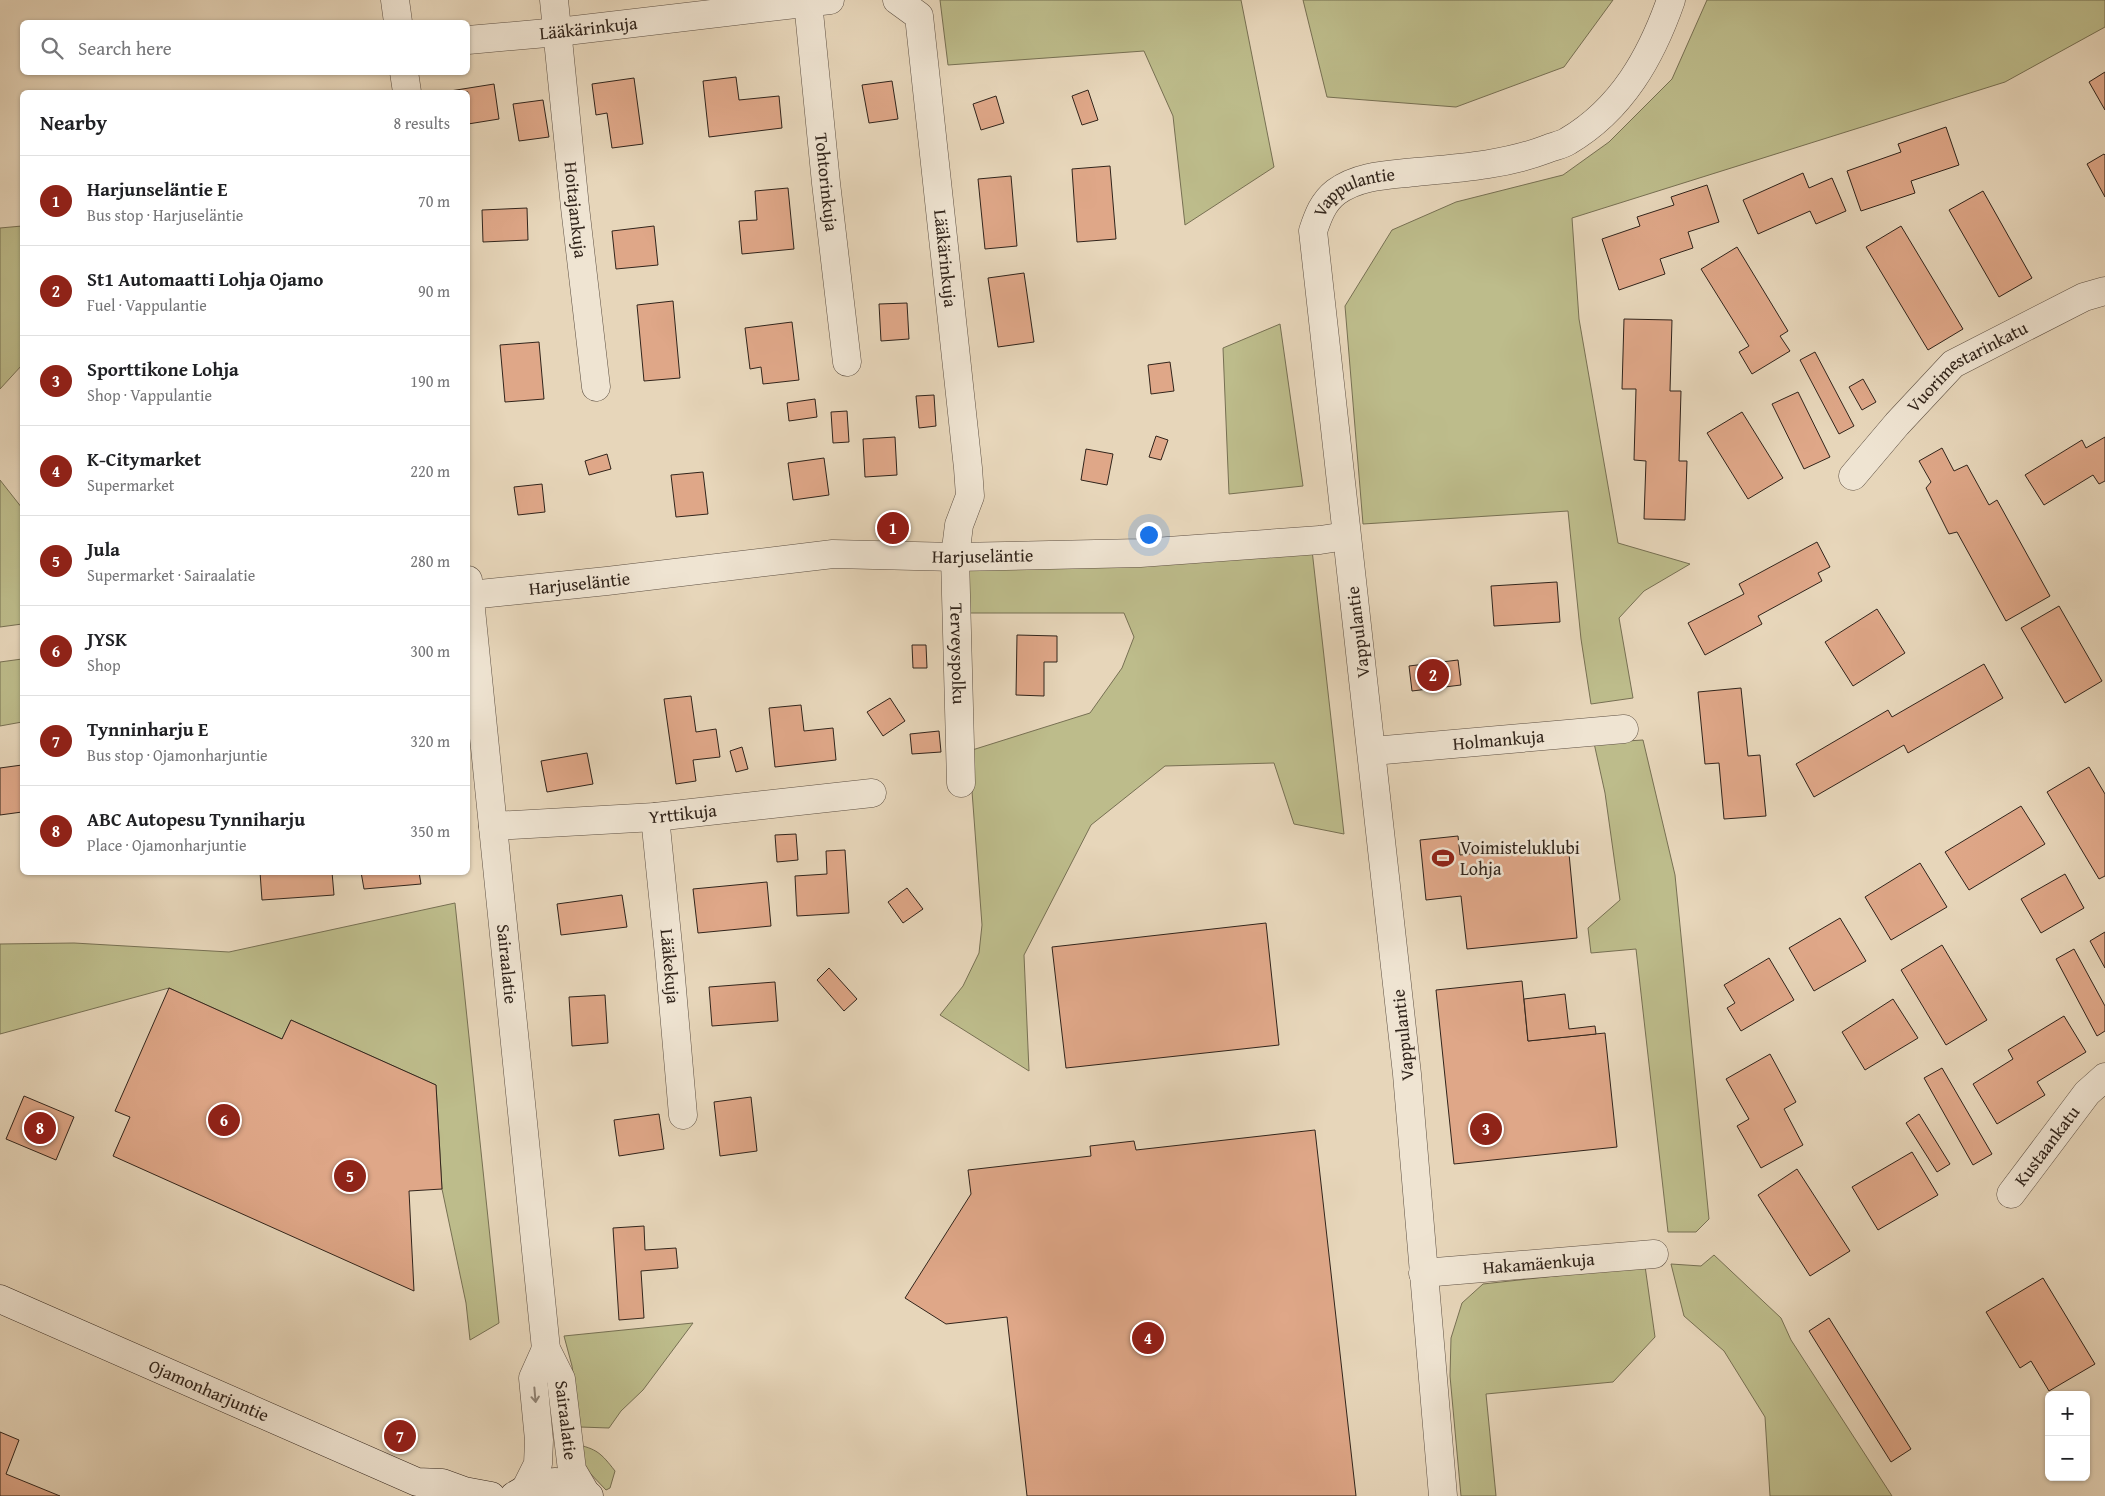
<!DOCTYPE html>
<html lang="en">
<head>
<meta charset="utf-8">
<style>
  body { margin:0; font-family:"Gentium Book Plus",serif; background:#f6f6f6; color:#202124 }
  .controls { position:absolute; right:15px; bottom:15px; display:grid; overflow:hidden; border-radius:8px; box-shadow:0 1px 4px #0004 }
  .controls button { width:45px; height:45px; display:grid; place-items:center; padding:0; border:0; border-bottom:1px solid #e0e0e0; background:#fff; color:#202124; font:25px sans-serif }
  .you { position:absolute; left:1148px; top:534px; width:18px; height:18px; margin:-12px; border:4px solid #fff; border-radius:50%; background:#1a73e8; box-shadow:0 0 0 8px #1a73e833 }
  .badge { display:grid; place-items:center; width:32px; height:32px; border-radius:50%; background:#8f2418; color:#fff; font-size:16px; font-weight:700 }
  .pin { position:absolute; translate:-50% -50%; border:2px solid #fff; box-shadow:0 1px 5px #0006 }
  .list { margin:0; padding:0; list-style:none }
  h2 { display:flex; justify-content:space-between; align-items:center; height:65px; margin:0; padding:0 20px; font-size:21px }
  h2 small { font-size:16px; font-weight:400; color:#757577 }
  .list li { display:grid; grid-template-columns:32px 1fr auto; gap:15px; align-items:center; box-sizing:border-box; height:90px; padding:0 20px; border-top:1px solid #e0e0e0 }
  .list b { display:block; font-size:19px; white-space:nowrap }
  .list p { margin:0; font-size:16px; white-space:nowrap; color:#757577 }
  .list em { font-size:16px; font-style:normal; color:#757577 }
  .icon { flex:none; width:28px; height:28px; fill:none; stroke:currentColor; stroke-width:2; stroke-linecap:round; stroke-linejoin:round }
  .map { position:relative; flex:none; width:2105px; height:1496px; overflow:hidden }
  .search { position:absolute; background:#fff; box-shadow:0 1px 4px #0004; left:20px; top:20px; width:450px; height:55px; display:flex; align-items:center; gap:12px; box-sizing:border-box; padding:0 18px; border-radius:8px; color:#757577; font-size:19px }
  .panel { position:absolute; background:#fff; box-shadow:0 1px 4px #0004; left:20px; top:90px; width:450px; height:785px; border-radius:8px }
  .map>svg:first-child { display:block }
  .green { fill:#bdbc8b; stroke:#777053 }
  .building { fill:#dfa788; stroke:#31241b }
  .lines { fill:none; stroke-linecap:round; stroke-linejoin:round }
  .minor-casing { stroke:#5e5043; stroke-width:29 }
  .tertiary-casing { stroke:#5e5043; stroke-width:29 }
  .secondary-casing { stroke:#31241b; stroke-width:29 }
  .minor { stroke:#efe4d2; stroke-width:28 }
  .tertiary { stroke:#efe4d2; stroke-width:28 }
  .secondary { stroke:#efe4d2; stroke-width:28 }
  .oneway { stroke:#908476 }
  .labels { text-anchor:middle; stroke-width:5; stroke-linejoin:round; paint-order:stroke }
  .street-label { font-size:18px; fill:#31241b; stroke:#efe4d2 }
  .poi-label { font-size:18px; fill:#31241b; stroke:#efe4d2; text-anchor:start }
</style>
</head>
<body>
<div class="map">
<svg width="2105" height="1496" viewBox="0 0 2105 1496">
  <rect width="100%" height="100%" fill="#e7d6ba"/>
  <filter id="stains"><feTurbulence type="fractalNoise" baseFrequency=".004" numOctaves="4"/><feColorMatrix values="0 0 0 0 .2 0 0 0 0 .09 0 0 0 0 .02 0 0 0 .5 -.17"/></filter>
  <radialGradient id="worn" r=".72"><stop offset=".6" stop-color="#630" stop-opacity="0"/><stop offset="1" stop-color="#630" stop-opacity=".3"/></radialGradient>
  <g class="green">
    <path d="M 940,0 L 1241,0 L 1274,167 L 1185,225 L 1173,116 L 1144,51 L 948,65 Z"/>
    <path d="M 1303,0 L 1613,0 L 1564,67 L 1456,107 L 1327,97 Z"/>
    <path d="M 1707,0 L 2105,0 L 2105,27 L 2005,82 L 1572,218 L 1579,319 L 1618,543 L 1690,564 L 1644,591 L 1619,618 L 1633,698 L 1591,704 L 1581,639 L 1568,511 L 1363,524 L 1345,306 L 1392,230 L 1456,202 L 1563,175 L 1609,142 L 1672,79 Z"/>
    <path d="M 22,226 L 22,365 L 0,389 L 0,228 Z"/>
    <path d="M 1280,324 L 1303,486 L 1229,494 L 1223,348 Z"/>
    <path d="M 0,480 L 22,508 L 22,624 L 0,627 Z"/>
    <path d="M 1312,550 L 1344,834 L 1294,824 L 1274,763 L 1165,766 L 1091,825 L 1024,955 L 1029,1071 L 940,1015 L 963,986 L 979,953 L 982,925 L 969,751 L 1090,713 L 1122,668 L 1134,637 L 1124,613 L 965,613 L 969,566 Z"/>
    <path d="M 22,659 L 22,722 L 0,726 L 0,662 Z"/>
    <path d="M 1643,740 L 1675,875 L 1709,1219 L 1696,1232 L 1668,1232 L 1636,949 L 1591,953 L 1588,928 L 1620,900 L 1605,793 L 1594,743 Z"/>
    <path d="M 455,903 L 499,1323 L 470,1340 L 466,1303 L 442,1189 L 436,1085 L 291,1020 L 282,1039 L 169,988 L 0,1034 L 0,944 L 74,943 L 229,952 Z"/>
    <path d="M 1714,1255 L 1781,1318 L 1791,1340 L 1892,1496 L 1770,1496 L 1765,1417 L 1724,1351 L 1684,1316 L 1671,1264 L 1701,1266 Z"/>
    <path d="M 1645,1266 L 1655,1337 L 1613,1382 L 1486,1394 L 1496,1496 L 1461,1496 L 1450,1376 L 1451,1338 L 1462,1303 L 1483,1284 Z"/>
    <path d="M 693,1323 L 643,1390 L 621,1411 L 609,1428 L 580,1427 L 572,1366 L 564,1336 Z"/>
    <path d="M 575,1444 C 597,1449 601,1453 615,1471 L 610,1488 L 606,1490 L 586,1469 Z"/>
  </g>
  <g class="building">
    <path d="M 2105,72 L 2105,110 L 2089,82 Z"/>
    <path d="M 736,77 L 739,100 L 779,96 L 782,128 L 709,137 L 703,81 Z"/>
    <path d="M 634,78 L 643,144 L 612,148 L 607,113 L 596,115 L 592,84 Z"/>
    <path d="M 892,81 L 898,119 L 869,123 L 862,85 Z"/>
    <path d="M 494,84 L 499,119 L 468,124 L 468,92 L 450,91 Z"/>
    <path d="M 1088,90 L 1098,120 L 1082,125 L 1072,96 Z"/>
    <path d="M 996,96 L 1004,123 L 981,130 L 973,104 Z"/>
    <path d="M 543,100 L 549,137 L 519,141 L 513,104 Z"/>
    <path d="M 1946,127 L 1959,165 L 1911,181 L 1915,193 L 1861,211 L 1847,171 L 1901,152 L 1898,144 Z"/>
    <path d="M 2104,154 L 2105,155 L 2105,197 L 2087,164 Z"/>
    <path d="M 1110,166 L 1116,239 L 1077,242 L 1072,169 Z"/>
    <path d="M 1803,173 L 1809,188 L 1832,178 L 1846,211 L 1816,224 L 1810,211 L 1758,234 L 1743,200 Z"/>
    <path d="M 1011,176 L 1017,246 L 985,249 L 978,179 Z"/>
    <path d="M 1707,185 L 1719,222 L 1688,232 L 1693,248 L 1660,259 L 1665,274 L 1619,290 L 1602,239 L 1640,226 L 1637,217 L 1674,205 L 1671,197 Z"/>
    <path d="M 788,188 L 794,249 L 742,254 L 739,221 L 757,220 L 755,191 Z"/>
    <path d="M 1983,191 L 2032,278 L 1999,297 L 1949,210 Z"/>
    <path d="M 527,208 L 528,240 L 483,242 L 482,210 Z"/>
    <path d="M 654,226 L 658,265 L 616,269 L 612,231 Z"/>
    <path d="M 1901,226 L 1963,329 L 1928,350 L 1866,247 Z"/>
    <path d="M 1737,247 L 1788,331 L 1780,336 L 1790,351 L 1752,374 L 1739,352 L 1749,346 L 1701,269 Z"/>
    <path d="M 1024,273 L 1034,342 L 998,347 L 988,278 Z"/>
    <path d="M 673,301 L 680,378 L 644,381 L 637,305 Z"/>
    <path d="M 907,303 L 909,339 L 881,341 L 879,304 Z"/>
    <path d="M 1624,319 L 1672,320 L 1670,391 L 1681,391 L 1679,461 L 1687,461 L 1685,520 L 1644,519 L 1646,461 L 1634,460 L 1636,389 L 1622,389 Z"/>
    <path d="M 792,322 L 799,380 L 763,384 L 761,367 L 750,369 L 745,328 Z"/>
    <path d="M 539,342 L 544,399 L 505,402 L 500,345 Z"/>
    <path d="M 1815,352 L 1854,426 L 1839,434 L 1800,360 Z"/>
    <path d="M 1170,362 L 1174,391 L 1151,394 L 1148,365 Z"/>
    <path d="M 1863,379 L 1876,402 L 1862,410 L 1849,387 Z"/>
    <path d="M 1798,392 L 1830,457 L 1804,469 L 1772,404 Z"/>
    <path d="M 934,395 L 936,426 L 919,428 L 916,396 Z"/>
    <path d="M 815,399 L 817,417 L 789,421 L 787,403 Z"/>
    <path d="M 847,411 L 849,442 L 833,443 L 831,412 Z"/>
    <path d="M 1742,412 L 1783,478 L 1748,499 L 1707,433 Z"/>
    <path d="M 1156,436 L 1168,440 L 1161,460 L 1149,457 Z"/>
    <path d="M 895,437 L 897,475 L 865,477 L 863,439 Z"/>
    <path d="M 2105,437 L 2105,481 L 2099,484 L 2093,475 L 2044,505 L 2025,475 L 2082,440 L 2086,448 Z"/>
    <path d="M 1942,448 L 1954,471 L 1967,465 L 1989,505 L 1997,500 L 2050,596 L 2006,621 L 1957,532 L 1949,534 L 1926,488 L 1931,482 L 1919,461 Z"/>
    <path d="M 1086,449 L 1113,454 L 1107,485 L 1081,480 Z"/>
    <path d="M 607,454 L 611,469 L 589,475 L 585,461 Z"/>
    <path d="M 824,458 L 829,495 L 793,500 L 788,463 Z"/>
    <path d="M 703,472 L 708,514 L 676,517 L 671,475 Z"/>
    <path d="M 542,484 L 545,512 L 518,515 L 514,487 Z"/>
    <path d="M 1817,542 L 1830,567 L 1818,573 L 1822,581 L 1758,616 L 1762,624 L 1705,655 L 1688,623 L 1744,594 L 1739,584 Z"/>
    <path d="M 1557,582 L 1560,622 L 1494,626 L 1491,586 Z"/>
    <path d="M 2059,606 L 2102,681 L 2065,703 L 2021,628 Z"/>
    <path d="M 1877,609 L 1905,653 L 1853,686 L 1825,642 Z"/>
    <path d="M 1017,635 L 1057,636 L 1057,662 L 1044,662 L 1044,696 L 1016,695 Z"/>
    <path d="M 912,645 L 926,645 L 927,668 L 913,668 Z"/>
    <path d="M 1458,660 L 1461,685 L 1412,691 L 1409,666 Z"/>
    <path d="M 1984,664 L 2003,698 L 1908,753 L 1904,745 L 1814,797 L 1796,764 L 1888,710 L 1892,717 Z"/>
    <path d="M 1741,688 L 1748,756 L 1760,755 L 1766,816 L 1724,819 L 1719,763 L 1705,764 L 1698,692 Z"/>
    <path d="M 691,696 L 696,732 L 716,729 L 720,757 L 693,760 L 696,781 L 676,784 L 664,699 Z"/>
    <path d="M 890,698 L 905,721 L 883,736 L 867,712 Z"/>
    <path d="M 801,705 L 804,731 L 833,728 L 836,760 L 775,767 L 769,708 Z"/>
    <path d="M 939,731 L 941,752 L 912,754 L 910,734 Z"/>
    <path d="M 742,747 L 748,769 L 736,772 L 730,751 Z"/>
    <path d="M 587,753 L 593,784 L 547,792 L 541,761 Z"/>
    <path d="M 22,765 L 22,812 L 0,815 L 0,768 Z"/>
    <path d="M 2089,767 L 2105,794 L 2105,876 L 2099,879 L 2047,792 Z"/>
    <path d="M 2021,806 L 2045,844 L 1969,890 L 1945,852 Z"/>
    <path d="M 796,834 L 798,860 L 777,862 L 775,835 Z"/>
    <path d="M 1458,836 L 1460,855 L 1568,843 L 1577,938 L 1467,949 L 1461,896 L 1426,900 L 1420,840 Z"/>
    <path d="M 845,850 L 849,913 L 797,916 L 795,876 L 827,874 L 826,851 Z"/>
    <path d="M 1920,863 L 1947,907 L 1891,940 L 1865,897 Z"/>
    <path d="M 260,872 L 332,872 L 334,895 L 262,900 Z"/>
    <path d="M 361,872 L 419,872 L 421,884 L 364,889 Z"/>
    <path d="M 2065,874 L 2084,908 L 2041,933 L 2021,899 Z"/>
    <path d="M 767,882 L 771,926 L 698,933 L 693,889 Z"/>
    <path d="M 907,888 L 923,909 L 903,923 L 888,902 Z"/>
    <path d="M 622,895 L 627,927 L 561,935 L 557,904 Z"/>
    <path d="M 1840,918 L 1866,961 L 1814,991 L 1789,948 Z"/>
    <path d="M 1266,923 L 1279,1045 L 1066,1068 L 1052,947 Z"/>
    <path d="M 2105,932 L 2105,968 L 2090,941 Z"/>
    <path d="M 1942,945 L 1987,1020 L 1946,1045 L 1901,970 Z"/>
    <path d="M 2074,949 L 2105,1006 L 2105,1031 L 2097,1036 L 2056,959 Z"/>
    <path d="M 1769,958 L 1794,1000 L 1741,1031 L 1727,1008 L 1735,1003 L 1724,985 Z"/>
    <path d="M 829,968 L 857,999 L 844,1011 L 817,980 Z"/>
    <path d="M 1522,981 L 1528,1041 L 1605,1033 L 1617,1147 L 1454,1164 L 1436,990 Z"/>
    <path d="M 775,982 L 778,1021 L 712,1026 L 709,987 Z"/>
    <path d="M 169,988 L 282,1039 L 291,1020 L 436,1085 L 442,1189 L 409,1191 L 414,1291 L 113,1156 L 130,1117 L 115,1111 Z"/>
    <path d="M 1565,994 L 1569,1029 L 1595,1026 L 1596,1034 L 1528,1041 L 1524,999 Z"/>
    <path d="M 605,995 L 608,1043 L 572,1046 L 569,997 Z"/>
    <path d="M 1893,999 L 1918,1038 L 1865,1070 L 1842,1032 Z"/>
    <path d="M 2064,1016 L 2086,1052 L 2037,1082 L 2045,1095 L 1997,1124 L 1973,1084 L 2013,1059 L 2008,1050 Z"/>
    <path d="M 1770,1054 L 1796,1102 L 1784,1109 L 1803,1145 L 1761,1168 L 1737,1126 L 1749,1119 L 1726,1079 Z"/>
    <path d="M 1942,1068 L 1992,1154 L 1973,1165 L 1924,1078 Z"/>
    <path d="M 24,1096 L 74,1117 L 56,1160 L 6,1139 Z"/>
    <path d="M 751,1097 L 757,1151 L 720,1156 L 714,1102 Z"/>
    <path d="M 659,1114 L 664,1149 L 619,1156 L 614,1120 Z"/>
    <path d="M 1919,1114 L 1950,1164 L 1937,1172 L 1906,1123 Z"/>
    <path d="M 1315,1130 L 1356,1496 L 1027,1496 L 1007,1317 L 946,1324 L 905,1298 L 971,1194 L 968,1170 L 1091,1156 L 1090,1146 L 1134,1141 L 1136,1150 Z"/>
    <path d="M 1912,1152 L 1938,1195 L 1878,1230 L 1852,1187 Z"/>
    <path d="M 1797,1169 L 1850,1251 L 1810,1276 L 1758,1195 Z"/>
    <path d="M 644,1226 L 645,1250 L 676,1248 L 678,1268 L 641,1271 L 644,1318 L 619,1320 L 613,1228 Z"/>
    <path d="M 2043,1278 L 2095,1364 L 2049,1391 L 2031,1361 L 2020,1368 L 1986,1312 Z"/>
    <path d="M 1829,1318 L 1911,1449 L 1891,1462 L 1809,1331 Z"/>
    <path d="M 0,1432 L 19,1440 L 6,1474 L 60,1496 L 0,1496 Z"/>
  </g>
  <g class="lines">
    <g class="minor-casing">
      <g id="minor">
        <path d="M 395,0 L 398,22"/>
        <path id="s1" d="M 554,0 L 575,207 L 596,387"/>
        <path id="s2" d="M 897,0 L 919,16 L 968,468 L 970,496 L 959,525 L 955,557 L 961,783"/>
        <path id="s3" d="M 808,2 L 826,183 L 847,362"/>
        <path id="s4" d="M 468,40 L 558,32 L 830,0"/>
        <path d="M 404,72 L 407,92"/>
        <path id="s5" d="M 1853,476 L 1897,424 L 1953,364 L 2084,297 L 2105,291"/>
        <path id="s6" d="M 468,580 L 546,1349 L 561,1379 L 572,1470 L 585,1492"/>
        <path id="s7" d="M 470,595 L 607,581 L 833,554 L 955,557 L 1140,553 L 1320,540 L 1346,536"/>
        <path id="s8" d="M 1373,751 L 1624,729"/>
        <path id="s9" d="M 655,817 L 669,955 L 683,1115"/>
        <path id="s10" d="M 493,826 L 655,817 L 872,793"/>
        <path id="s11" d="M 2011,1194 L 2087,1093 L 2105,1077"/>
        <path id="s12" d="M 1423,1273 L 1654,1254"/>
        <path d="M 526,1488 L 538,1464 L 539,1440 L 533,1378 L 546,1349"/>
      </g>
    </g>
    <g class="tertiary-casing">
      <g id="tertiary">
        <path id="s13" d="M 1443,1496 L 1407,1074 L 1313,231 C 1318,216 1323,202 1336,192 C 1359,175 1389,175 1416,172 C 1460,168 1505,165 1547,149 C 1554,146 1562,145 1568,141 C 1622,109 1651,57 1671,0"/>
      </g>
    </g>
    <g class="secondary-casing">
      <g id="secondary">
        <path id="s14" d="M 0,1299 L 417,1482 L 442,1483 L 464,1491 L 491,1496"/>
        <path d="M 514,1496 C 537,1480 567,1475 589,1496"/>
      </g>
    </g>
    <use href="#minor" class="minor"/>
    <use href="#tertiary" class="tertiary"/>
    <use href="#secondary" class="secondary"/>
  </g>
  <defs><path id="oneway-shaft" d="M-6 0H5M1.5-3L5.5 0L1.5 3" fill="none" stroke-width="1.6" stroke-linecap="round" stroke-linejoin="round" transform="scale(1.25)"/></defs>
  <use class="oneway" href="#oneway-shaft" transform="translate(535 1395) rotate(85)"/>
  <defs>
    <g id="stadium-bare" transform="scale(1.725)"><path d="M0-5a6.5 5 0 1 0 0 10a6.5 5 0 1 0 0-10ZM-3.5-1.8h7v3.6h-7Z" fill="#8f2418" stroke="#efe4d2" stroke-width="2.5" paint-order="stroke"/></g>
  </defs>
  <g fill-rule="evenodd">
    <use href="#stadium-bare" x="1443" y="858"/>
  </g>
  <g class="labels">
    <g class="street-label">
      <text dy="6" stroke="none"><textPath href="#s4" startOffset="121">Lääkärinkuja</textPath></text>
      <text dy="6" stroke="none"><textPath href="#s3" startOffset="181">Tohtorinkuja</textPath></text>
      <text dy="6" stroke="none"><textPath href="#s13" startOffset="1334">Vappulantie</textPath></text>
      <text dy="6" stroke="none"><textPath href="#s1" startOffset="211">Hoitajankuja</textPath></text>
      <text dy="6" stroke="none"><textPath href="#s2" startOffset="271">Lääkärinkuja</textPath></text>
      <text dy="6" stroke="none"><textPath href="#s5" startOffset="160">Vuorimestarinkatu</textPath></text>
      <text dy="6" stroke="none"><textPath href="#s7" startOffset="515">Harjuseläntie</textPath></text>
      <text dy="6" stroke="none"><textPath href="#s7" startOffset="110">Harjuseläntie</textPath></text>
      <text transform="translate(1358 632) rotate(-97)" y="6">Vappulantie</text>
      <text dy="6" stroke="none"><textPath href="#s2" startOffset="670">Terveyspolku</textPath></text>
      <text dy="6" stroke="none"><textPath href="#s8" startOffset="126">Holmankuja</textPath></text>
      <text dy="6" stroke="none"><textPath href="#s10" startOffset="190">Yrttikuja</textPath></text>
      <text dy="6" stroke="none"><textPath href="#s6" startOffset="386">Sairaalatie</textPath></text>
      <text dy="6" stroke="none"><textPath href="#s9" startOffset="150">Lääkekuja</textPath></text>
      <text transform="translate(1403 1035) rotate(-96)" y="6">Vappulantie</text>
      <text dy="6" stroke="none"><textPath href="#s11" startOffset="60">Kustaankatu</textPath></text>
      <text dy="6" stroke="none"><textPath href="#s12" startOffset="116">Hakamäenkuja</textPath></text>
      <text dy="6" stroke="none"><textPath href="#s14" startOffset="228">Ojamonharjuntie</textPath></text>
      <text dy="6" stroke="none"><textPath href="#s6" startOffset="848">Sairaalatie</textPath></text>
    </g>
    <g class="poi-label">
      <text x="1460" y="854">Voimisteluklubi<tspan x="1460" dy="21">Lohja</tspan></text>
    </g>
  </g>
  <rect width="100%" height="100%" filter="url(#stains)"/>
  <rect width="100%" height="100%" fill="url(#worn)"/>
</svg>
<div class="controls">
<button>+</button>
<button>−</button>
</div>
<div class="you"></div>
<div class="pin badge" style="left:893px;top:528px">1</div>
<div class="pin badge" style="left:1433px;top:675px">2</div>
<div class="pin badge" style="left:1486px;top:1129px">3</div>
<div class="pin badge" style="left:1148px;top:1338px">4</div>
<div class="pin badge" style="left:350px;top:1176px">5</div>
<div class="pin badge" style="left:224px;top:1120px">6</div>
<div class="pin badge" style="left:400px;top:1436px">7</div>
<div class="pin badge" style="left:40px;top:1128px">8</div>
<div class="search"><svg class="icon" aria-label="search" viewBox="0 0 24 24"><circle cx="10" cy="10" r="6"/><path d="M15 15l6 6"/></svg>Search here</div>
<section class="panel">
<h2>Nearby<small>8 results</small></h2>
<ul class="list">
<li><span class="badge">1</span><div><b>Harjunseläntie E</b><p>Bus stop · Harjuseläntie</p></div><em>70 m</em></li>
<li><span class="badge">2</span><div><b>St1 Automaatti Lohja Ojamo</b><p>Fuel · Vappulantie</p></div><em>90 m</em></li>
<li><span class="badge">3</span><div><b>Sporttikone Lohja</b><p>Shop · Vappulantie</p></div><em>190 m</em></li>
<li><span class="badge">4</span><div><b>K-Citymarket</b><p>Supermarket</p></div><em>220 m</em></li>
<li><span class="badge">5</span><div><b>Jula</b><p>Supermarket · Sairaalatie</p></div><em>280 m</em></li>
<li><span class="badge">6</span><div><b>JYSK</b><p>Shop</p></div><em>300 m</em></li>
<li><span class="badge">7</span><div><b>Tynninharju E</b><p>Bus stop · Ojamonharjuntie</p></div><em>320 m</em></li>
<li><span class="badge">8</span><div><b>ABC Autopesu Tynniharju</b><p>Place · Ojamonharjuntie</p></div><em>350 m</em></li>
</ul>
</section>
</div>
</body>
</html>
